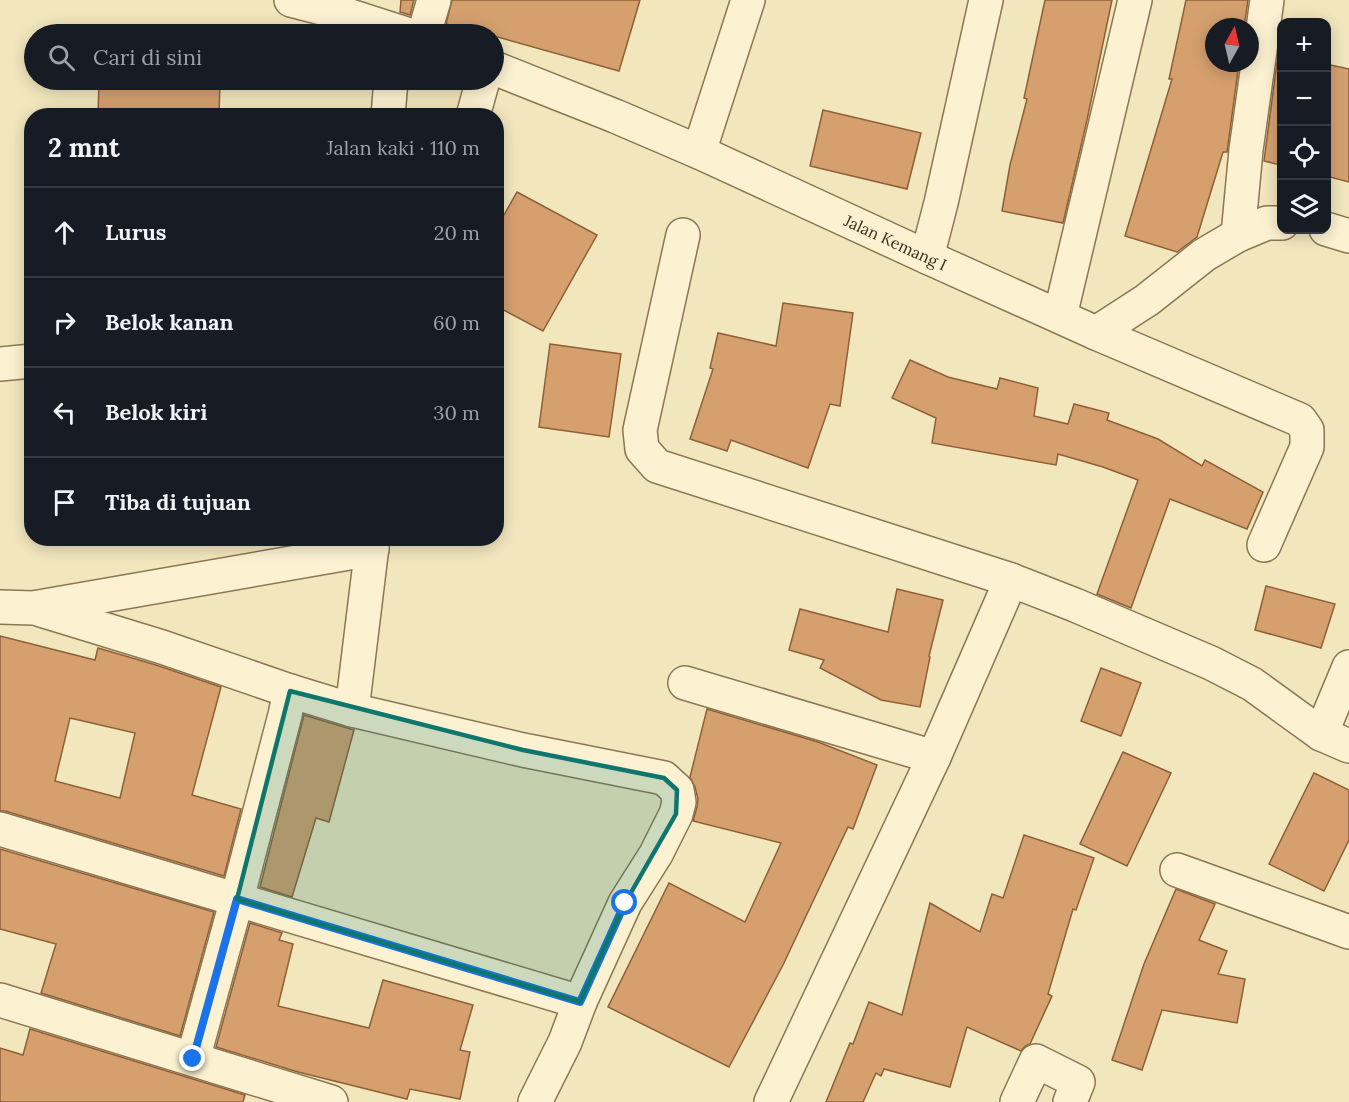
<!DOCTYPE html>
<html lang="id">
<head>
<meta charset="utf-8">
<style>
  body { margin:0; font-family:Lora,serif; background:#242831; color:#f1f3f6 }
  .controls { position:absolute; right:18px; top:18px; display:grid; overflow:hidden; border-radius:12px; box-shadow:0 3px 15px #0003 }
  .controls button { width:54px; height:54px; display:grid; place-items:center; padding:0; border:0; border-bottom:2px solid #363941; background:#171b24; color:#f1f3f6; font:30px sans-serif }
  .compass { position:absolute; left:1205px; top:18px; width:54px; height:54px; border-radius:50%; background:#171b24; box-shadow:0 3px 15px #0003; rotate:8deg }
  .stop { position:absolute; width:18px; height:18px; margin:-14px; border:4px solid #1a73e8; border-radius:50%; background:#fff }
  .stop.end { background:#1a73e8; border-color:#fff; box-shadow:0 2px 6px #0008 }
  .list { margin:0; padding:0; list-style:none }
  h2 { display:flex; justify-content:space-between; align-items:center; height:78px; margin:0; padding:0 24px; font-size:26px }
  h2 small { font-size:20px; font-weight:400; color:#9ea1a6 }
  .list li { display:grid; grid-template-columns:39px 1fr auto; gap:18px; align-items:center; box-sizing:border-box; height:90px; padding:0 24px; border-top:2px solid #363941 }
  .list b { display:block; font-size:22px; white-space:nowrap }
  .list em { font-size:20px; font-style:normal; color:#9ea1a6 }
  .icon { flex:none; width:33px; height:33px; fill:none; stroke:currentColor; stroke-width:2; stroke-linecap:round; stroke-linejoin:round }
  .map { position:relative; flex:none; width:1349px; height:1102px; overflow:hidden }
  .search { position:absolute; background:#171b24; box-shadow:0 3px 15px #0003; left:24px; top:24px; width:480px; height:66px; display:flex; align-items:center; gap:15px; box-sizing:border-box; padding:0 21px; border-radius:33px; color:#9ea1a6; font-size:22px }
  .panel { position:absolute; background:#171b24; box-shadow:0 3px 15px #0003; left:24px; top:108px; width:480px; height:438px; border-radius:24px }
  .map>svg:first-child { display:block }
  .building { fill:#d5a06e; stroke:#8e6037; stroke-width:1.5; fill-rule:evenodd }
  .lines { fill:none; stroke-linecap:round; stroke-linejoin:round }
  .minor-casing { stroke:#8c7654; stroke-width:36 }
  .minor { stroke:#fcf2d1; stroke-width:33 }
  .route { stroke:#1a73e8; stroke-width:8 }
  .marked { fill:#0f766e; fill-opacity:0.2; stroke:#0f766e; stroke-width:4.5; stroke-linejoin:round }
  .labels { text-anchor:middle; stroke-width:6; stroke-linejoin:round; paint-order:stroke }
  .street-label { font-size:16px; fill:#392c1a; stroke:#f9efcd }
</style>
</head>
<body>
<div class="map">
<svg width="1349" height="1102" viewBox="0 0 1349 1102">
  <rect width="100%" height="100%" fill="#f2e6bd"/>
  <g class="building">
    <path d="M 401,0 L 414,0 L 410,15 L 400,12 Z"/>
    <path d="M 452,0 L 640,0 L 619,71 L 494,36 L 494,34 L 487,34 L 446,24 Z"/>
    <path d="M 1045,0 L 1112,0 L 1087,120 L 1063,223 L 1002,211 L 1010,165 L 1027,99 L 1024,98 Z"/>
    <path d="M 1186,0 L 1248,0 L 1244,27 L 1214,27 L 1214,63 L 1239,63 L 1227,152 L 1223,152 L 1197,237 L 1177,252 L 1125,236 L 1172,79 L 1169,79 Z"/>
    <path d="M 1281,32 L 1281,165 L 1264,161 Z"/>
    <path d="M 1326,64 L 1349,69 L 1349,182 L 1326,176 Z"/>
    <path d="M 99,80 L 220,80 L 219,116 L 98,116 Z"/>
    <path d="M 823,110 L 921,133 L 907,189 L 810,166 Z"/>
    <path d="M 517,192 L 597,235 L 543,331 L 496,306 L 496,229 Z"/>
    <path d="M 783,303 L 853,313 L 840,406 L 830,404 L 808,468 L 731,440 L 727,451 L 690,439 L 713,369 L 710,368 L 718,333 L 776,346 Z"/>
    <path d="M 550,344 L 621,354 L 609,437 L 539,427 Z"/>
    <path d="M 910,360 L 948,377 L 997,389 L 1000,378 L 1038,388 L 1034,416 L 1068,424 L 1074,404 L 1109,413 L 1107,420 L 1158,439 L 1202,466 L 1205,460 L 1263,492 L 1247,529 L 1170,499 L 1131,608 L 1097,594 L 1138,480 L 1103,467 L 1058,454 L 1056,465 L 932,443 L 936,418 L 892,398 Z"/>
    <path d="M 1266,586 L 1335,604 L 1321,648 L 1255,630 Z"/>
    <path d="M 897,589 L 943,600 L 929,656 L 930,657 L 920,707 L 881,700 L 820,668 L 824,660 L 789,650 L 800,609 L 888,632 Z"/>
    <path d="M 0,636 L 95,660 L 98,648 L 156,665 L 221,687 L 192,795 L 241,809 L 224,876 L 5,811 L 0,811 ZM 70,718 L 135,733 L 120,798 L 55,781 Z"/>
    <path d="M 1101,668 L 1141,683 L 1121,736 L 1081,721 Z"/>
    <path d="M 707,709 L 818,742 L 877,765 L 853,829 L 848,827 L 783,965 L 729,1067 L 608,1007 L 669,883 L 745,922 L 781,843 L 693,821 L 697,807 L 698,799 L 695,787 L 690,777 Z"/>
    <path d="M 304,715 L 354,730 L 329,822 L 316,818 L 292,897 L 260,887 Z"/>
    <path d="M 1123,752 L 1171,773 L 1127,866 L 1080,844 Z"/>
    <path d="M 1314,773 L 1349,790 L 1349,840 L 1324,891 L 1269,864 Z"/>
    <path d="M 1024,835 L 1094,858 L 1076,910 L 1073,909 L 1048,994 L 1052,996 L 1030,1044 L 1025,1046 L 1021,1051 L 967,1027 L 950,1087 L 884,1069 L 881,1076 L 876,1073 L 863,1102 L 826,1102 L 850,1043 L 853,1044 L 869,1002 L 902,1015 L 930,903 L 980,932 L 992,894 L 1003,898 Z"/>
    <path d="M 0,849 L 214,912 L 180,1036 L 41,993 L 56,944 L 0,929 Z"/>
    <path d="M 1176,889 L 1215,904 L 1199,940 L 1227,951 L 1218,974 L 1245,979 L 1237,1023 L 1162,1010 L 1142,1070 L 1112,1060 L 1144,964 Z"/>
    <path d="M 250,923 L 282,933 L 279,940 L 293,944 L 278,1006 L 369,1028 L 383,980 L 473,1005 L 460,1050 L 470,1052 L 460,1099 L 410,1089 L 407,1099 L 298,1072 L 216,1047 Z"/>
    <path d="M 30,1029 L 245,1095 L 243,1102 L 0,1102 L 0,1048 L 23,1055 Z"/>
  </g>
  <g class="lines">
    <g class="minor-casing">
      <g id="minor">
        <path d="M 291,0 L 341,13 L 406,34"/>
        <path d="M 424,34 L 434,0"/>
        <path id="s1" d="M 494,68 L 615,116 L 699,152 L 927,257 L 1096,333 L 1147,300 L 1204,255 L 1238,235 L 1267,223 L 1282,223"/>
        <path d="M 388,116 L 391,80"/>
        <path d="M 473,116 L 483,80"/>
        <path d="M 699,152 L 748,0"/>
        <path d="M 1326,229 L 1349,236"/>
        <path d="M 683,235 L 640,430 L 642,449 L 657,466 L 1011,580 L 1075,605 L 1211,663 L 1252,684 L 1321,734 L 1349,746"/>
        <path d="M 1238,235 L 1246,150 L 1267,0"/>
        <path d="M 927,257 L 941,203 L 986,0"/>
        <path d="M 1060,316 L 1135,0"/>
        <path d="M 1096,333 L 1300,420 L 1307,430 L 1307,447 L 1264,545"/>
        <path d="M 0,364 L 32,361"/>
        <path d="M 373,538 L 352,710 L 523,750 L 664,778 L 677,790 L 679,802 L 676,814 L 656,854 L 625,903 L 580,1002 L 565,1042 L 535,1102"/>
        <path d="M 0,607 L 33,608 L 372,549"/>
        <path d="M 41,610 L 162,647 L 290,691 L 352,710"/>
        <path d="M 685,683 L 934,757"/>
        <path d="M 1321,734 L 1349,667"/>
        <path d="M 0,829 L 580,1002"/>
        <path d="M 1177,870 L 1349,932"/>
        <path d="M 0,1000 L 331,1102"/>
        <path d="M 193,1059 L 237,899 L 285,715 L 290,691"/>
        <path d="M 771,1102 L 934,757 L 1011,580"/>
        <path d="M 1017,1102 L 1036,1061 L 1078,1082 L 1070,1102"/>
      </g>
    </g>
    <use href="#minor" class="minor"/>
  </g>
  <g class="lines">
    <path class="route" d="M 193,1059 L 237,899 L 580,1002 L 625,903"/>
  </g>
  <path class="marked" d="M 290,691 L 523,750 L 664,778 L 677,790 L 676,814 L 625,903 L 580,1002 L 237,899 Z"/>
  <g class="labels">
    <g class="street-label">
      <text dy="6" stroke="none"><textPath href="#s1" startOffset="438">Jalan Kemang I</textPath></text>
    </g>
  </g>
</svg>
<div class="controls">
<button>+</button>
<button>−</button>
<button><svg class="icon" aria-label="locate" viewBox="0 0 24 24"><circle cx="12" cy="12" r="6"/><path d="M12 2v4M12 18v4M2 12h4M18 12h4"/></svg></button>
<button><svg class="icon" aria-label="layers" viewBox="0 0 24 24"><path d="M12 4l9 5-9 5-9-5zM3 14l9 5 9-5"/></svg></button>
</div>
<svg class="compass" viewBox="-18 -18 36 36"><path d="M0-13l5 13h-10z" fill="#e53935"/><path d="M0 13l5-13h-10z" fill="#9ea1a6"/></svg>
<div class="stop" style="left:625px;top:903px"></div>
<div class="stop end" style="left:193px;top:1059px"></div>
<div class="search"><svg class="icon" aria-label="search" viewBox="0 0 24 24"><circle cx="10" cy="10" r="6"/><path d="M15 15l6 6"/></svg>Cari di sini</div>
<section class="panel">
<h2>2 mnt<small>Jalan kaki · 110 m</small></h2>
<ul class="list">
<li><svg class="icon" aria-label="ahead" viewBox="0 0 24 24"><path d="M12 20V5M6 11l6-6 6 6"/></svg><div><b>Lurus</b></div><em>20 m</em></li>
<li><svg class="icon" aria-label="right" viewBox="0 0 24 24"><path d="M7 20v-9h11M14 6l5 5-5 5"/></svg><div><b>Belok kanan</b></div><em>60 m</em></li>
<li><svg class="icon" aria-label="left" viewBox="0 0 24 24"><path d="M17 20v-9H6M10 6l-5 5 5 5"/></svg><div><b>Belok kiri</b></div><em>30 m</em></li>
<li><svg class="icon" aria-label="arrive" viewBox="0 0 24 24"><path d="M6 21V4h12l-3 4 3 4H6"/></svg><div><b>Tiba di tujuan</b></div></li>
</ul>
</section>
</div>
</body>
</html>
